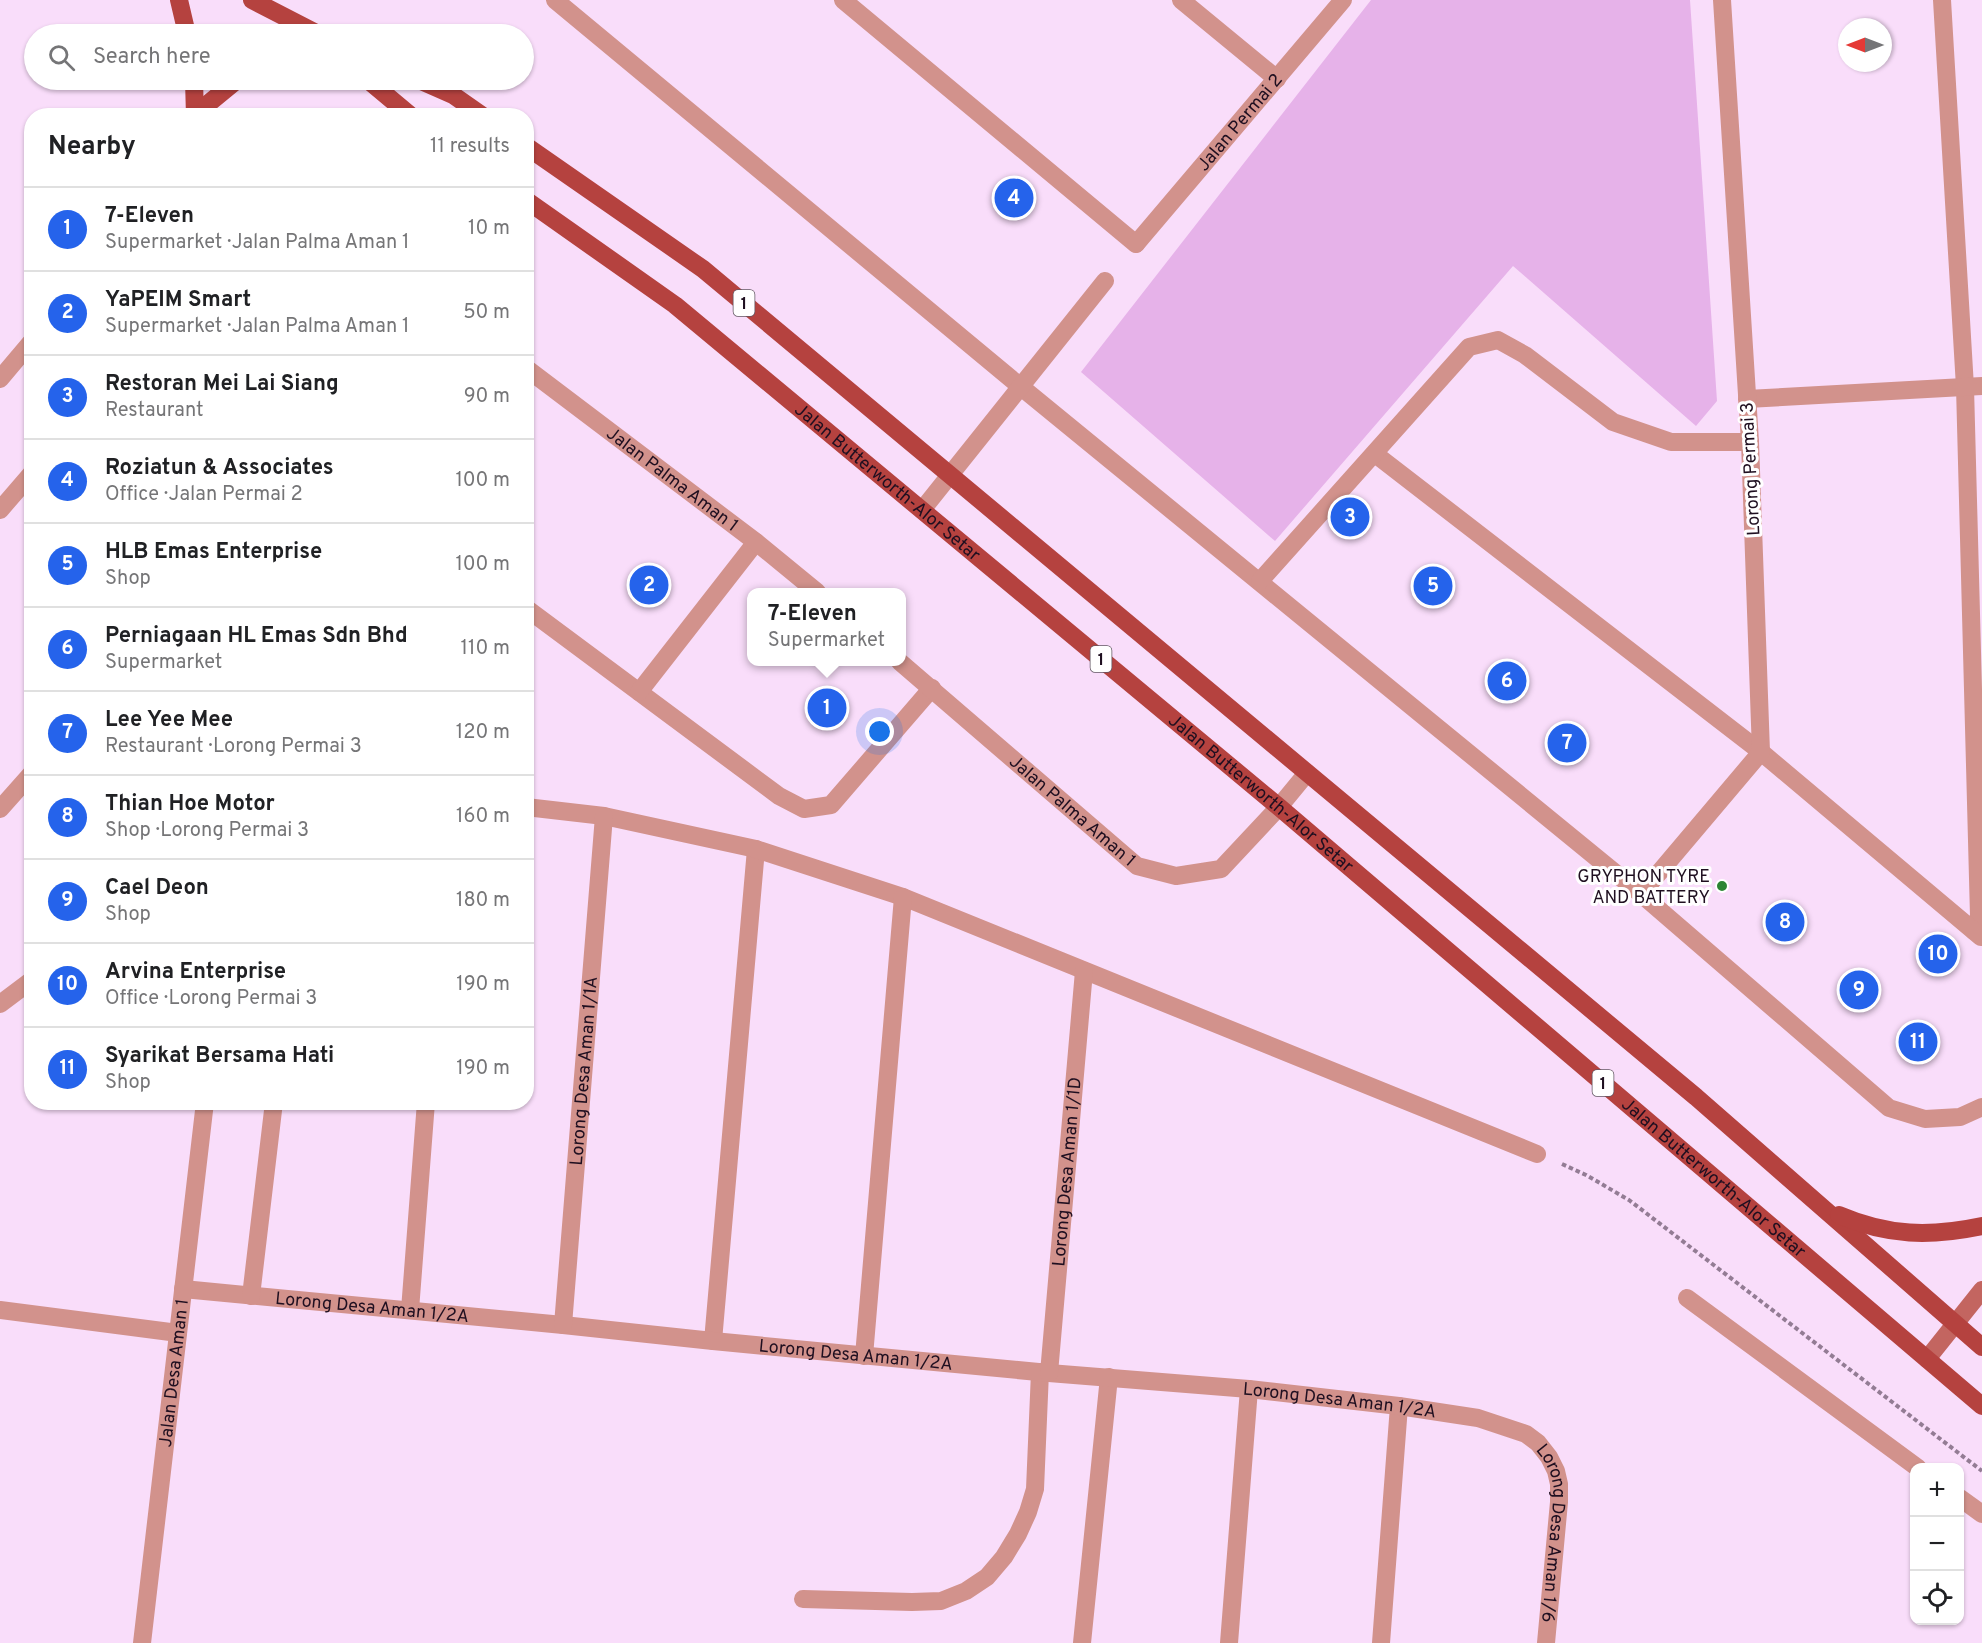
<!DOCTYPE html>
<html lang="en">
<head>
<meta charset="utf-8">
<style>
  body { margin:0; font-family:Overpass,sans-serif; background:#f6f6f6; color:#202124 }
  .controls { position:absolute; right:18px; bottom:18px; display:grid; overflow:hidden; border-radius:12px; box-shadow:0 2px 4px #0004 }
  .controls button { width:54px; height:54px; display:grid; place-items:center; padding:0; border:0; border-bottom:2px solid #e0e0e0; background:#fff; color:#202124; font:30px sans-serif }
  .compass { position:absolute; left:1838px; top:18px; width:54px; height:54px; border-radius:50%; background:#fff; box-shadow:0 2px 4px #0004; rotate:270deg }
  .you { position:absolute; left:880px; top:732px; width:21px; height:21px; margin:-15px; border:4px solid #fff; border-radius:50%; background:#1a73e8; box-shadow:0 0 0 9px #1a73e833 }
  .badge { display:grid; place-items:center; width:39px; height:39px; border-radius:50%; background:#2563eb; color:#fff; font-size:20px; font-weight:700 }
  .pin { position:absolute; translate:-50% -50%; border:3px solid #fff; box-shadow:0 2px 6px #0006 }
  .popup { position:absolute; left:747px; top:588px; width:159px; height:78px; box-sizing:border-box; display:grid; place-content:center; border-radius:12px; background:#fff; filter:drop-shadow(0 2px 4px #0005); font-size:20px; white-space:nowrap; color:#757577 }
  .popup b { font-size:22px; color:#202124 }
  .popup::after { content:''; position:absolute; left:50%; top:100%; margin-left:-12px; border:12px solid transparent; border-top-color:#fff }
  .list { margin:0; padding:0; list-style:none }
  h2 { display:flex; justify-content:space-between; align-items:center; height:78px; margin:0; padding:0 24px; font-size:26px }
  h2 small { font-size:20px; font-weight:400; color:#757577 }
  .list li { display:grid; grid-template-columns:39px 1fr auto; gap:18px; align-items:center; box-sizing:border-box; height:84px; padding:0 24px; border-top:2px solid #e0e0e0 }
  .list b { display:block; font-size:22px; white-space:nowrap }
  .list p { margin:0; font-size:20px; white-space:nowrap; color:#757577 }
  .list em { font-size:20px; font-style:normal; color:#757577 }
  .icon { flex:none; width:33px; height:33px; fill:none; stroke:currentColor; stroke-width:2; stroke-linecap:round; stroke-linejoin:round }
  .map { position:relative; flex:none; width:1982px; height:1643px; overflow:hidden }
  .search { position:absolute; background:#fff; box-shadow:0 2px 4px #0004; left:24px; top:24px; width:510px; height:66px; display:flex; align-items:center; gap:15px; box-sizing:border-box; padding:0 21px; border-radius:33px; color:#757577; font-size:22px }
  .panel { position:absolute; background:#fff; box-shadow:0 2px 4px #0004; left:24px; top:108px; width:510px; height:1002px; border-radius:24px }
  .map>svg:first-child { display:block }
  .green { fill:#e6b2e9 }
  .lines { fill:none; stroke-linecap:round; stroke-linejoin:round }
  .path { stroke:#937c94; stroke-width:4; stroke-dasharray:4.5 3; stroke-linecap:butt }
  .service { stroke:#d2928c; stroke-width:18 }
  .minor { stroke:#d2928c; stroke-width:18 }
  .secondary { stroke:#c36560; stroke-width:18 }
  .primary { stroke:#b5423f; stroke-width:18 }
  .poi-dot { fill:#2c8534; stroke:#fff; stroke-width:2 }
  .labels { text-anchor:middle; stroke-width:6; stroke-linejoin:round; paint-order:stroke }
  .shield { fill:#fff; stroke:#625763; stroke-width:1.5 }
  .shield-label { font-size:16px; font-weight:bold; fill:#1f0f20 }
  .street-label { font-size:18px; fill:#1f0f20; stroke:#fff }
  .poi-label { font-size:18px; fill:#1f0f20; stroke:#fff; text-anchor:end }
</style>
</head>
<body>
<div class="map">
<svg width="1982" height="1643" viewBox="0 0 1982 1643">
  <rect width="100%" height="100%" fill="#f9ddfa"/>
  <path class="green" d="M 1371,0 L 1690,0 L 1717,401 L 1696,426 L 1513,266 L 1275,541 L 1081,372 Z"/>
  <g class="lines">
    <path class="path" d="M 1562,1164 L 1586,1175 L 1629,1200 L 1982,1471"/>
    <g class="service">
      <path d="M 843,0 L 1136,244"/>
      <path d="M 1942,0 L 1965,387 L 1979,916 L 1974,931"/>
      <path d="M 1747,399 L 1982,386"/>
      <path d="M 1375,454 L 1761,752 L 1981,937"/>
      <path d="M 526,608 L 779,796 L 804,809 L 831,805 L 932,688"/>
      <path d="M 639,692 L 756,542"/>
      <path d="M 0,809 L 32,773"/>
      <path d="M 410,1310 L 426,1102"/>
      <path d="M 713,1341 L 756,849"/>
      <path d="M 803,1599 L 912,1602 L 941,1601 L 966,1591 L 987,1577 L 1004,1557 L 1018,1534 L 1028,1512 L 1035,1489 L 1040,1372"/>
      <path d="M 1082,1643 L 1109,1377"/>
      <path d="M 1381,1643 L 1399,1406"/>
    </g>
    <g class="minor">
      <path d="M 555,0 L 1021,387 L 1641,894 L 1889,1108 L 1925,1119 L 1960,1117 L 1982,1107"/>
      <path d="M 1181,0 L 1277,79"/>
      <path id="s1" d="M 1136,244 L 1343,0"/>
      <path id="s2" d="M 526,368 L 756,542 L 817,592"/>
      <path d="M 0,379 L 32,341"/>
      <path d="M 0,510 L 32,473"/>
      <path d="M 922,510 L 1105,281"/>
      <path d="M 1260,581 L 1469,347 L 1498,340 L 1525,355 L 1613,422 L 1671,442 L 1750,442"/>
      <path id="s3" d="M 900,662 L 1137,866 L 1176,876 L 1221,869 L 1279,807 L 1307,773"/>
      <path d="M 526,807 L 604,816 L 756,849 L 903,897 L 1537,1154"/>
      <path d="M 1641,894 L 1761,752 L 1750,442 L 1722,0"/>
      <path d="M 0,1004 L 32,980"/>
      <path id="s4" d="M 183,1289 L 563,1325 L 713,1341 L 1049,1373 L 1249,1389 L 1399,1406 L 1478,1418 L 1526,1434 L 1538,1443 L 1549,1457 L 1556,1471 L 1559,1484 L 1559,1502 L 1546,1643"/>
      <path d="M 251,1296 L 274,1102"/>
      <path d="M 1687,1298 L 1918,1468"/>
      <path d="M 0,1310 L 178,1333"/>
      <path id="s5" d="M 563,1325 L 604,816"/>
      <path d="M 864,1356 L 903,897"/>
      <path id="s6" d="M 1049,1373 L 1084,971"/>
      <path d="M 1960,1498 L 1982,1514"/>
      <path id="s7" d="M 142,1643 L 205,1102"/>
      <path d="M 1229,1643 L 1249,1389"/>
    </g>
    <path class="secondary" d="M 1927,1359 L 1982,1290"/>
    <g class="primary">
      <path d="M 179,0 L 187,34"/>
      <path d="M 252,0 L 318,34"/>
      <path d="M 194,80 L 195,116"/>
      <path d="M 368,80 L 411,116"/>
      <path d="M 419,80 L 453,95 L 483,116"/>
      <path d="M 202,116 L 209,103 L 237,80"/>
      <path d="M 526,146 L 703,269 L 1696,1097 L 1982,1347"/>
      <path id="s8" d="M 526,200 L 675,305 L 1279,807 L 1982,1406"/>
      <path d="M 1839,1215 C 1888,1236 1930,1237 1982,1226"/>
    </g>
  </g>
  <circle class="poi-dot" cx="1722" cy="886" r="6"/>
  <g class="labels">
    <g class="shield">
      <rect x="733.5" y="290" width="21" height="26" rx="4.5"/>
      <rect x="1090.5" y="646" width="21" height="26" rx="4.5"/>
      <rect x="1592.5" y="1070" width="21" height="26" rx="4.5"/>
    </g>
    <g class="shield-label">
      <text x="744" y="309">1</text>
      <text x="1101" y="665">1</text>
      <text x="1603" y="1089">1</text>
    </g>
    <g class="street-label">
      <text dy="6" stroke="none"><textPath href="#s1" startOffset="160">Jalan Permai 2</textPath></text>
      <text transform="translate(1750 469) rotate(-93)" y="6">Lorong Permai 3</text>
      <text dy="6" stroke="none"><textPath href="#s2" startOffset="184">Jalan Palma Aman 1</textPath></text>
      <text dy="6" stroke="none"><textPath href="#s8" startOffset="459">Jalan Butterworth-Alor Setar</textPath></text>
      <text dy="6" stroke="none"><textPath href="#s8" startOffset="945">Jalan Butterworth-Alor Setar</textPath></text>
      <text dy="6" stroke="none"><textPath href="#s3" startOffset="228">Jalan Palma Aman 1</textPath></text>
      <text dy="6" stroke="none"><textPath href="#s5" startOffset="255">Lorong Desa Aman 1/1A</textPath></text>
      <text dy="6" stroke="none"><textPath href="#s6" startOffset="202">Lorong Desa Aman 1/1D</textPath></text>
      <text dy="6" stroke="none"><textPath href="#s8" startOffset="1539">Jalan Butterworth-Alor Setar</textPath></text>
      <text dy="6" stroke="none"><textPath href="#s4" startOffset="190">Lorong Desa Aman 1/2A</textPath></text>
      <text dy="6" stroke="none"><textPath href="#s4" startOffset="676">Lorong Desa Aman 1/2A</textPath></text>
      <text dy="6" stroke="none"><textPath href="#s7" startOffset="272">Jalan Desa Aman 1</textPath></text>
      <text dy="6" stroke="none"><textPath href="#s4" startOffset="1162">Lorong Desa Aman 1/2A</textPath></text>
      <text dy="6" stroke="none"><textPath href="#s4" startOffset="1462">Lorong Desa Aman 1/6</textPath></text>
    </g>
    <g class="poi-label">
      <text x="1710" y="882">GRYPHON TYRE<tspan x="1710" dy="21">AND BATTERY</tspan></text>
    </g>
  </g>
</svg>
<div class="controls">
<button>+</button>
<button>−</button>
<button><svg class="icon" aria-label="locate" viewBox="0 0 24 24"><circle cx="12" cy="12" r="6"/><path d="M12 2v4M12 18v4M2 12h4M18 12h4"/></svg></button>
</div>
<svg class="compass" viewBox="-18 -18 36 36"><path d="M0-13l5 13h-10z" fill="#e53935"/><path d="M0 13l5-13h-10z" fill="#757577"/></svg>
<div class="you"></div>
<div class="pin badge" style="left:827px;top:708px">1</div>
<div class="popup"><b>7-Eleven</b>Supermarket</div>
<div class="pin badge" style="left:649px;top:585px">2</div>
<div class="pin badge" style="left:1350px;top:517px">3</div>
<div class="pin badge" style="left:1014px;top:198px">4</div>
<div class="pin badge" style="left:1433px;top:586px">5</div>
<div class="pin badge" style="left:1507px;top:681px">6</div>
<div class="pin badge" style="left:1567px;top:743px">7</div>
<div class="pin badge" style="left:1785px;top:922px">8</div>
<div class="pin badge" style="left:1859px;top:990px">9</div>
<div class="pin badge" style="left:1938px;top:954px">10</div>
<div class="pin badge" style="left:1918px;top:1042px">11</div>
<div class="search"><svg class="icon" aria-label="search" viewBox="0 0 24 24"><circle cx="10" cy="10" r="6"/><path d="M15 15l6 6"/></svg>Search here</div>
<section class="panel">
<h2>Nearby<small>11 results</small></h2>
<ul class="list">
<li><span class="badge">1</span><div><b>7-Eleven</b><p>Supermarket · Jalan Palma Aman 1</p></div><em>10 m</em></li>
<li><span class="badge">2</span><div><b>YaPEIM Smart</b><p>Supermarket · Jalan Palma Aman 1</p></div><em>50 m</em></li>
<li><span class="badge">3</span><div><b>Restoran Mei Lai Siang</b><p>Restaurant</p></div><em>90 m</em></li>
<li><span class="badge">4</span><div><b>Roziatun &amp; Associates</b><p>Office · Jalan Permai 2</p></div><em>100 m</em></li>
<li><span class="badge">5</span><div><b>HLB Emas Enterprise</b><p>Shop</p></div><em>100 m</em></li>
<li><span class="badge">6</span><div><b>Perniagaan HL Emas Sdn Bhd</b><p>Supermarket</p></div><em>110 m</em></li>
<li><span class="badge">7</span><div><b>Lee Yee Mee</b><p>Restaurant · Lorong Permai 3</p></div><em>120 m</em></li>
<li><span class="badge">8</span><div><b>Thian Hoe Motor</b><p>Shop · Lorong Permai 3</p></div><em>160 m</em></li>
<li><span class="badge">9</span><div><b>Cael Deon</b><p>Shop</p></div><em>180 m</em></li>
<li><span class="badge">10</span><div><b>Arvina Enterprise</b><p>Office · Lorong Permai 3</p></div><em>190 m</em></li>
<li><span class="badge">11</span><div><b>Syarikat Bersama Hati</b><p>Shop</p></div><em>190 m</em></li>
</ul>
</section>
</div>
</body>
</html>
